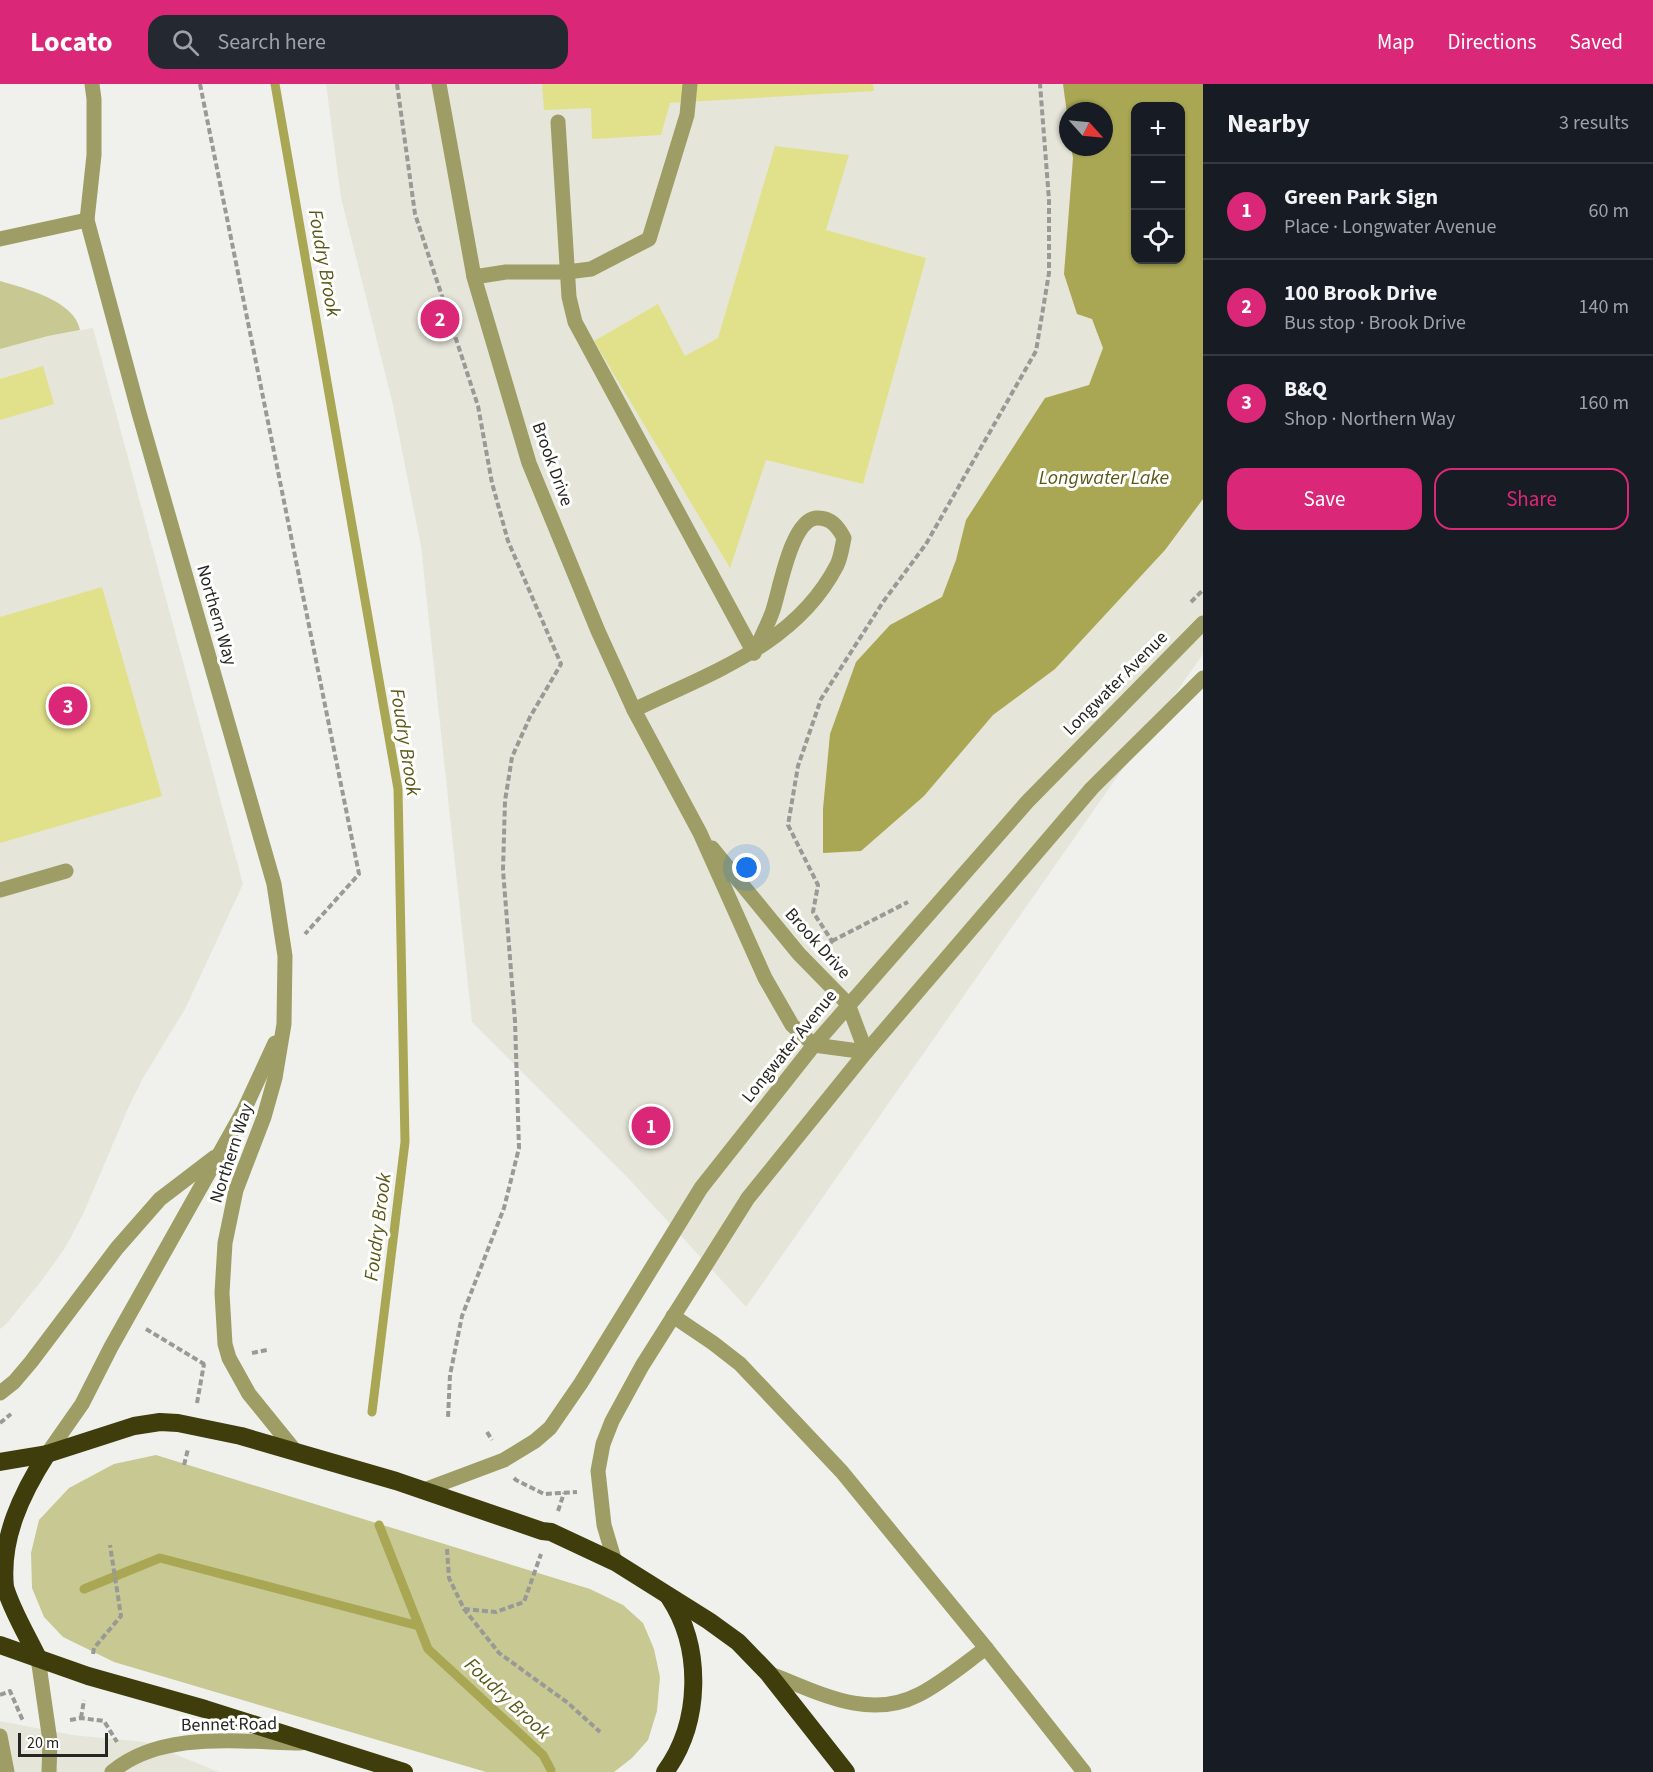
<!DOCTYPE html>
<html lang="en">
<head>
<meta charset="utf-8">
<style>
  body { margin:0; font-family:"Source Sans 3",sans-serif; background:#242831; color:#f1f3f6 }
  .controls { position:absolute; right:18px; top:18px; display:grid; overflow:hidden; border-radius:12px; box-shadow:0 2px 4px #0004 }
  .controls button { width:54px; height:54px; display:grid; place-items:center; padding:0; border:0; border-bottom:2px solid #363941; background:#171b24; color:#f1f3f6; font:30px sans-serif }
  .compass { position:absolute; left:1059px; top:18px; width:54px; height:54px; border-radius:50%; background:#171b24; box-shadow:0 2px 4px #0004; rotate:117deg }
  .scale { position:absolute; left:18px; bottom:15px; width:90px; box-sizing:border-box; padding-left:6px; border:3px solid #262624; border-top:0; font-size:16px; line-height:21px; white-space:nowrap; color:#262624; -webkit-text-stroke:4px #fffffe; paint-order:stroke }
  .you { position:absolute; left:747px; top:784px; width:21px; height:21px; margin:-15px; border:4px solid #fff; border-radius:50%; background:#1a73e8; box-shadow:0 0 0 9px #1a73e833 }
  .badge { display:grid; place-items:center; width:39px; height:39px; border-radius:50%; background:#db2777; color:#fff; font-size:20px; font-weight:700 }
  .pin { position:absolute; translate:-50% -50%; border:3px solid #fff; box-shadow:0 2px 6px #0006 }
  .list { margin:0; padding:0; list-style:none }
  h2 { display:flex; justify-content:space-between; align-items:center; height:78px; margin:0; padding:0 24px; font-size:26px }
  h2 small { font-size:20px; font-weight:400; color:#9ea1a6 }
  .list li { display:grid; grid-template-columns:39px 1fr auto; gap:18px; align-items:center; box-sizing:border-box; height:96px; padding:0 24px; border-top:2px solid #363941 }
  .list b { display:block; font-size:22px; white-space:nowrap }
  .list p { margin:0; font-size:20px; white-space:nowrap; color:#9ea1a6 }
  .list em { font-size:20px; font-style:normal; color:#9ea1a6 }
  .actions { display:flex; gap:12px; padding:18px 24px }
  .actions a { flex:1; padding:14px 0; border:2px solid #db2777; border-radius:18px; text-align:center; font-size:21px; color:#db2777 }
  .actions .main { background:#db2777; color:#fff }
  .icon { flex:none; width:33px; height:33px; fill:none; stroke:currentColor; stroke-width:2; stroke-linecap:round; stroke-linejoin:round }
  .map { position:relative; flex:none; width:1203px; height:1688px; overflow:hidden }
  header { display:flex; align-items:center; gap:36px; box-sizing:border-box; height:84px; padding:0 30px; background:#db2777; color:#fff }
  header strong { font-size:28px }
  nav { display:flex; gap:33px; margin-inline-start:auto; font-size:21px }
  .search { width:420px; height:54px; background:#242831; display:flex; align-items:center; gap:15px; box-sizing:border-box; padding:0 21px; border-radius:18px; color:#9ea1a6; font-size:22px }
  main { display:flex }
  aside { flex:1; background:#171b24 }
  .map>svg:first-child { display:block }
  .built { fill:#e5e5d9; fill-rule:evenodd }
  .green { fill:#c8c892 }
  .water { fill:#a9a753; fill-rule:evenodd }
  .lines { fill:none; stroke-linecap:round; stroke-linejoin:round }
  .stream { stroke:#a9a753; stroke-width:9 }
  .building { fill:#e2e18b }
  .path { stroke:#999996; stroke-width:4; stroke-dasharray:6 3; stroke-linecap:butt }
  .minor { stroke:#9d9d65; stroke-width:15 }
  .highway { stroke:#3e3d0b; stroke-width:18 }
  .labels { text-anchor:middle; stroke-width:6; stroke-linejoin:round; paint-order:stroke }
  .street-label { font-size:18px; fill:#262624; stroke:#fffffe }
  .water-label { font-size:20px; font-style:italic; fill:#595819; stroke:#fffffe }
</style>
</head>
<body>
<header>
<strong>Locato</strong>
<div class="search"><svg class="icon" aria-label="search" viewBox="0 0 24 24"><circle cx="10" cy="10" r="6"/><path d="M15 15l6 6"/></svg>Search here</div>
<nav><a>Map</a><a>Directions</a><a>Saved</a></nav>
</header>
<main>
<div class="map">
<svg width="1203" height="1688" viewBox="0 0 1203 1688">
  <rect width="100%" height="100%" fill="#f0f1ec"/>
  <g class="built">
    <path d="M 326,0 L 1203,0 L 1203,570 L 746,1223 L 629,1095 L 472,938 L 421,462 L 393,321 L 341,114 ZM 1136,22 L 1180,22 L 1180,176 L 1136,176 ZM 1068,27 L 1104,27 L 1104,63 L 1068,63 Z"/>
    <path d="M 93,244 L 243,800 L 185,925 L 143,994 L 129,1022 L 84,1128 L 65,1164 L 42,1196 L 7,1239 L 0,1245 L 0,265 L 48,252 Z"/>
    <path d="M 0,1637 L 72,1651 L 145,1658 L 219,1688 L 0,1688 Z"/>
  </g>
  <g class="green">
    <path d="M 0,197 C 25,204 75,217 80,246 L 48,252 L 0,265 Z"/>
    <path d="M 156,1371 L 590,1505 L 623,1521 L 643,1539 L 654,1565 L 660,1593 L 657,1627 L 648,1656 L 632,1674 L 614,1688 L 486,1688 L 114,1578 L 63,1553 L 44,1533 L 32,1504 L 31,1469 L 39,1436 L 69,1404 L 114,1380 Z"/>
  </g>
  <path class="water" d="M 1063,0 L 1203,0 L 1203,415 L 1165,466 L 1055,585 L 993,631 L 924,712 L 861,767 L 823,769 L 823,725 L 830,650 L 856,578 L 890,541 L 942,513 L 956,476 L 966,436 L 1045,314 L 1089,301 L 1103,264 L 1092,235 L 1077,230 L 1064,190 L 1073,74 L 1071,63 L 1104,63 L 1104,27 L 1068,27 L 1068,37 ZM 1136,22 L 1180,22 L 1180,176 L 1136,176 Z"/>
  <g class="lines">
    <g class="stream">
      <path d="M 275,0 L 398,705 L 405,1058 L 372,1328"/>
      <path d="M 379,1441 L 428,1565 L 543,1671 L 551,1686"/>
      <path d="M 84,1505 L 160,1474 L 419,1542"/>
    </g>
  </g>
  <g class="building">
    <path d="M 542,0 L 873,0 L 874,7 L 670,19 L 661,51 L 592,55 L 591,24 L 544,26 Z"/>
    <path d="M 775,62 L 849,71 L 826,146 L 926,174 L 863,400 L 766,376 L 730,484 L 594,257 L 658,220 L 685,272 L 718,254 Z"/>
    <path d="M 43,282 L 54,320 L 0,336 L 0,295 Z"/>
    <path d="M 102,503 L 162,712 L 0,759 L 0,533 Z"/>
  </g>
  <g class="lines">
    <g class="path">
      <path d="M 200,0 L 359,790 L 305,850"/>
      <path d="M 397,0 L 415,130 L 478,322 L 492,399 L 508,457 L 561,580 L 530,633 L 512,673 L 505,717 L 503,786 L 515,937 L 519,1064 L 504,1124 L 462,1232 L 450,1291 L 448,1334"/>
      <path d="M 1191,518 L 1203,506"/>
      <path d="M 832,857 L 908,818"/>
      <path d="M 826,867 L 832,857 L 813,828 L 818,801 L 788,741 L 798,682 L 821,615 L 883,518 L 926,460 L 1036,267 L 1049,189 L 1049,116 L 1040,0"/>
      <path d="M 146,1245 L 204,1280 L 207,1280"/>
      <path d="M 252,1269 L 267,1266"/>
      <path d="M 197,1319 L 204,1280"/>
      <path d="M 0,1339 L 11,1330"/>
      <path d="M 487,1348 L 492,1356"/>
      <path d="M 184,1381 L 188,1365"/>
      <path d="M 514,1394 L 516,1396 L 544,1410 L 577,1408"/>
      <path d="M 558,1427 L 564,1409"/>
      <path d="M 447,1465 L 449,1494 L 464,1525 L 499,1569 L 568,1619 L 600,1648"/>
      <path d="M 464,1525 L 496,1528 L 524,1518 L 541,1470"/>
      <path d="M 93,1570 L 94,1564 L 121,1532 L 110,1461"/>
      <path d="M 0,1611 L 10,1607 L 23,1637"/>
      <path d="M 81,1634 L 84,1616"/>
      <path d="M 70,1636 L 81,1634 L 104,1637 L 117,1658"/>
    </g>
    <g class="minor">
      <path d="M 92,0 L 94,15 L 94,71 L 87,136 L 139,329 L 274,800 L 285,872 L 284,940 L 275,994 L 264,1033 L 236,1106 L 225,1159 L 222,1209 L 225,1260 L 229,1274 L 249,1310 L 296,1368"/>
      <path d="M 439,0 L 474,193 L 529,379 L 598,547 L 634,626 L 700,749 L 765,894 L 792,941 L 814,961 L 866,968"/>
      <path d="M 558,38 L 569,213 L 575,238 L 754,569"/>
      <path d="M 0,155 L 87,136"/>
      <path d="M 474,193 L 506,188 L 567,188 L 591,185 L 649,155 L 687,31 L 690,0"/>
      <path d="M 634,626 C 710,589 796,561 837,481 C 841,473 842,463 844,454 C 838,443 831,433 816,434 C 791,437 780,505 773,526 C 768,541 760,555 754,569"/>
      <path d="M 712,764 L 799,870 L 848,920 L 866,968"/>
      <path d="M 0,806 L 66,787"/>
      <path d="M 673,1232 L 713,1259 L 740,1280 L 842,1388 L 986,1564 L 1084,1688"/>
      <path d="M 0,1309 L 14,1298 L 31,1278 L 117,1164 L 160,1115 L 215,1073"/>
      <path d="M 47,1370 L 82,1320 L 111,1263 L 244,1026 L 275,959"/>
      <path d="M 424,1406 L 504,1376 L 535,1357 L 550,1344 L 581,1299 L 701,1104 L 814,961 L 1027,718 L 1203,539"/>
      <path d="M 615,1478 L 604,1441 L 598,1387 L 603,1360 L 612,1337 L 642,1282 L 748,1114 L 866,968 L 1092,704 L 1203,594"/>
      <path d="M 38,1574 L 50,1657 L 49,1688"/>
      <path d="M 768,1589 C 816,1607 867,1637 918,1611 C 942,1599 964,1580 986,1564"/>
      <path d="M 0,1652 L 7,1688"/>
      <path d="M 112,1688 C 161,1646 241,1658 301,1659"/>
    </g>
    <g class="highway">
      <path d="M 0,1378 L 47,1370 L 134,1342 L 160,1338 L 178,1339 L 241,1352 L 396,1397 L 542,1447 L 551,1448 L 615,1478 L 709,1537 L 738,1558 L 768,1589 L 846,1688"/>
      <path d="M 0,1561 L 88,1592 L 205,1625 L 404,1688"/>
      <path d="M 38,1574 C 27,1551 12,1527 5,1503 C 0,1454 22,1409 47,1370"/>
      <path d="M 665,1688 C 701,1639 703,1564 669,1513"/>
    </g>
  </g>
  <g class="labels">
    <g class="street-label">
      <text transform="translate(553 380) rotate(70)" y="6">Brook Drive</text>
      <text transform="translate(217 531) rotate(74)" y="6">Northern Way</text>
      <text transform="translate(1115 599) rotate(-45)" y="6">Longwater Avenue</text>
      <text transform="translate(818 859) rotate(48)" y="6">Brook Drive</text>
      <text transform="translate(789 962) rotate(-51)" y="6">Longwater Avenue</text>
      <text transform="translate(231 1069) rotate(-72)" y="6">Northern Way</text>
      <text transform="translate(229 1640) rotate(-1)" y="6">Bennet Road</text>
    </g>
    <g class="water-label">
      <text transform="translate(325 179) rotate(80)" y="7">Foudry Brook</text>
      <text x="1104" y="400">Longwater Lake</text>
      <text transform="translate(406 658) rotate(81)" y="7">Foudry Brook</text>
      <text transform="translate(377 1143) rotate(-83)" y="7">Foudry Brook</text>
      <text transform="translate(508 1614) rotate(43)" y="7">Foudry Brook</text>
    </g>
  </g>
</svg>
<div class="controls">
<button>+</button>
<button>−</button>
<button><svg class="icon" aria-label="locate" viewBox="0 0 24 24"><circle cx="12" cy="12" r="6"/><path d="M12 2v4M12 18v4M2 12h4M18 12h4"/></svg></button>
</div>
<svg class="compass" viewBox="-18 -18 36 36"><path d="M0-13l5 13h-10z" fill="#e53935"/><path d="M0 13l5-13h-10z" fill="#9ea1a6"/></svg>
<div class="scale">20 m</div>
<div class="you"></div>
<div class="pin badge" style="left:651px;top:1042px">1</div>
<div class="pin badge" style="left:440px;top:235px">2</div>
<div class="pin badge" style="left:68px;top:622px">3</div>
</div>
<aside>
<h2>Nearby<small>3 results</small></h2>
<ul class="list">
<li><span class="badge">1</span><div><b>Green Park Sign</b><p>Place · Longwater Avenue</p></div><em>60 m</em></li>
<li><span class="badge">2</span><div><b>100 Brook Drive</b><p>Bus stop · Brook Drive</p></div><em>140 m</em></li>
<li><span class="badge">3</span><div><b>B&amp;Q</b><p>Shop · Northern Way</p></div><em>160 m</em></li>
</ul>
<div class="actions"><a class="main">Save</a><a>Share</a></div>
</aside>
</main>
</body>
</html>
